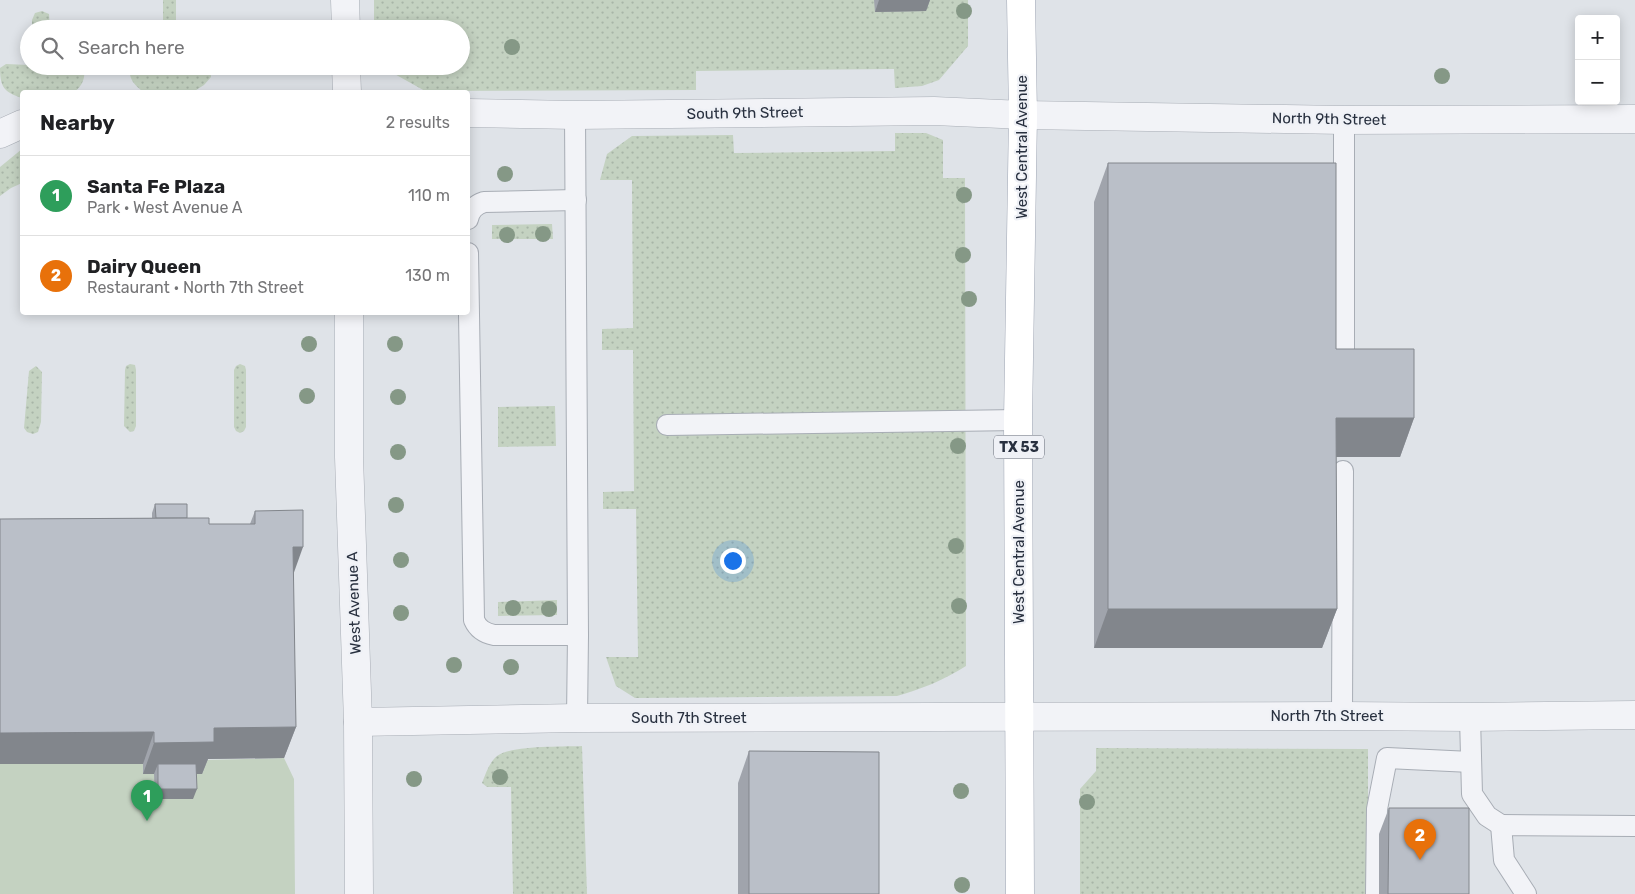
<!DOCTYPE html>
<html lang="en">
<head>
<meta charset="utf-8">
<style>
  body { margin:0; font-family:Rubik,sans-serif; background:#f6f6f6; color:#202124 }
  .controls { position:absolute; right:15px; top:15px; display:grid; overflow:hidden; border-radius:5px; box-shadow:0 2px 12px #0003 }
  .controls button { width:45px; height:45px; display:grid; place-items:center; padding:0; border:0; border-bottom:1px solid #e0e0e0; background:#fff; color:#202124; font:25px sans-serif }
  .you { position:absolute; left:732px; top:560px; width:18px; height:18px; margin:-12px; border:4px solid #fff; border-radius:50%; background:#1a73e8; box-shadow:0 0 0 8px #1a73e833 }
  .badge { display:grid; place-items:center; width:32px; height:32px; border-radius:50%; background:#0f766e; color:#fff; font-size:16px; font-weight:700 }
  .pin { position:absolute; translate:-50% -41px; filter:drop-shadow(0 1px 2px #0008) }
  .pin::after { content:''; position:absolute; top:26px; width:18px; height:15px; background:inherit; clip-path:polygon(0 0,100% 0,50% 100%) }
  .list { margin:0; padding:0; list-style:none }
  h2 { display:flex; justify-content:space-between; align-items:center; height:65px; margin:0; padding:0 20px; font-size:21px }
  h2 small { font-size:16px; font-weight:400; color:#757577 }
  .list li { display:grid; grid-template-columns:32px 1fr auto; gap:15px; align-items:center; box-sizing:border-box; height:80px; padding:0 20px; border-top:1px solid #e0e0e0 }
  .list b { display:block; font-size:19px; white-space:nowrap }
  .list p { margin:0; font-size:16px; white-space:nowrap; color:#757577 }
  .list em { font-size:16px; font-style:normal; color:#757577 }
  .icon { flex:none; width:28px; height:28px; fill:none; stroke:currentColor; stroke-width:2; stroke-linecap:round; stroke-linejoin:round }
  .map { position:relative; flex:none; width:1635px; height:894px; overflow:hidden }
  .search { position:absolute; background:#fff; box-shadow:0 2px 12px #0003; left:20px; top:20px; width:450px; height:55px; display:flex; align-items:center; gap:12px; box-sizing:border-box; padding:0 18px; border-radius:28px; color:#757577; font-size:19px }
  .panel { position:absolute; background:#fff; box-shadow:0 2px 12px #0003; left:20px; top:90px; width:450px; height:225px; border-radius:5px }
  .map>svg:first-child { display:block }
  .grass { fill:url(#grass-dots) }
  .park { fill:#c4d2c1 }
  .lines { fill:none; stroke-linecap:round; stroke-linejoin:round }
  .lane-casing { stroke:#a8adb5; stroke-width:22 }
  .street-casing { stroke:#a8adb5; stroke-width:29 }
  .primary-casing { stroke:#9fa6b4; stroke-width:29 }
  .lane { stroke:#f2f3f7; stroke-width:20 }
  .street { stroke:#f2f3f7; stroke-width:28 }
  .primary { stroke:#fff; stroke-width:28 }
  .tree { fill:#859886 }
  .wall { fill:#a0a4ac }
  .shaded-wall { fill:#82868c }
  .building { fill:#babfc8; stroke:#82868c }
  .labels { text-anchor:middle; stroke-width:4.5; stroke-linejoin:round; paint-order:stroke }
  .shield { fill:#eff1f6; stroke:#646a76; stroke-width:1 }
  .shield-label { font-size:14px; font-weight:bold; fill:#28303f }
  .street-label { font-size:15px; fill:#28303f; stroke:#eff1f6 }
</style>
</head>
<body>
<div class="map">
<svg width="1635" height="894" viewBox="0 0 1635 894">
  <defs>
    <pattern id="grass-dots" width="8" height="8" patternUnits="userSpaceOnUse" patternTransform="scale(1.25)"><rect width="8" height="8" fill="#c4d2c1"/><path d="M2 2h.1M6 6h.1" fill="none" stroke="#a8b5a7" stroke-width="1.8" stroke-linecap="round"/></pattern>
  </defs>
  <rect width="100%" height="100%" fill="#dfe3e8"/>
  <g class="grass">
    <rect x="163" y="0" width="13" height="29"/>
    <path d="M 374,0 L 968,0 L 968,46 L 939,80 L 922,86 L 895,88 L 894,69 L 696,71 L 696,90 L 425,91 L 391,72 L 388,66 L 461,66 L 461,29 L 374,29 Z"/>
    <path d="M 42,11 L 49,14 L 50,29 L 32,29 L 32,20 L 35,13 Z"/>
    <path d="M 6,64 L 29,65 L 29,66 L 83,66 C 87,76 82,87 74,92 L 22,92 L 22,98 C 4,92 0,87 0,68 Z"/>
    <path d="M 130,66 L 210,66 L 211,77 L 204,85 L 193,92 L 143,92 C 134,84 128,79 130,66 Z"/>
    <path d="M 895,133 L 926,133 L 943,140 L 943,178 L 965,178 L 966,666 C 944,680 922,689 897,696 L 635,698 L 616,686 L 606,657 L 638,657 L 636,509 L 603,509 L 603,492 L 634,491 L 633,350 L 602,350 L 602,329 L 633,328 L 632,180 L 600,180 L 607,154 L 632,136 L 733,135 L 734,153 L 895,151 Z"/>
    <path d="M 22,149 L 22,183 L 11,188 L 0,196 L 0,167 Z"/>
    <path d="M 552,224 L 553,239 L 492,239 L 492,225 Z"/>
    <path d="M 130,364 L 135,365 L 136,370 L 136,426 L 134,431 L 130,432 L 124,426 L 125,370 L 126,366 Z"/>
    <path d="M 240,364 L 245,366 L 246,370 L 246,427 L 244,431 L 240,433 L 236,431 L 234,427 L 234,370 L 236,366 Z"/>
    <path d="M 36,366 L 42,372 L 41,422 L 38,432 L 33,434 L 27,432 L 24,428 L 29,371 Z"/>
    <path d="M 555,406 L 556,446 L 498,447 L 498,407 Z"/>
    <path d="M 557,600 L 557,615 L 498,616 L 498,602 Z"/>
    <path d="M 582,746 L 587,894 L 513,894 L 511,787 L 487,787 L 482,783 C 486,773 489,763 497,756 C 511,745 563,747 582,746 Z"/>
    <path d="M 1096,748 L 1368,749 L 1368,894 L 1080,894 L 1080,789 L 1096,771 Z"/>
  </g>
  <path class="park" d="M 284,758 L 294,779 L 295,894 L 0,894 L 0,764 L 143,764 L 143,774 L 202,760 Z"/>
  <g class="lines">
    <g class="lane-casing">
      <g id="lane">
        <path d="M 575,115 L 578,635 L 577,718"/>
        <path d="M 468,219 C 470,210 475,205 484,202 L 576,200"/>
        <path d="M 468,253 L 474,620 C 478,629 484,633 494,635 L 578,635"/>
        <path d="M 1344,371 L 1344,120"/>
        <path d="M 667,425 L 1018,420"/>
        <path d="M 1342,716 L 1343,471"/>
        <path d="M 1470,717 L 1472,794 L 1487,816 L 1501,825"/>
        <path d="M 1376,894 L 1377,809 L 1387,758 L 1471,762"/>
        <path d="M 1526,894 L 1504,860 L 1501,825 L 1635,826"/>
      </g>
    </g>
    <g class="street-casing">
      <g id="street">
        <path d="M 345,0 L 346,29"/>
        <path d="M 346,66 L 347,92"/>
        <path d="M 468,113 L 575,115 L 934,111 L 1023,115 L 1344,120 L 1635,119"/>
        <path d="M 0,134 L 22,124"/>
        <path d="M 349,312 L 349,457 L 358,722 L 359,894"/>
        <path d="M 358,722 L 577,718 L 1342,716 L 1470,717 L 1635,715"/>
      </g>
    </g>
    <g class="primary-casing">
      <path id="primary" d="M 1020,894 L 1018,420 L 1023,115 L 1021,0"/>
    </g>
    <use href="#lane" class="lane"/>
    <use href="#street" class="street"/>
    <use href="#primary" class="primary"/>
  </g>
  <g class="tree">
    <circle cx="964" cy="11" r="8"/>
    <circle cx="512" cy="47" r="8"/>
    <circle cx="1442" cy="76" r="8"/>
    <circle cx="505" cy="174" r="8"/>
    <circle cx="964" cy="195" r="8"/>
    <circle cx="543" cy="234" r="8"/>
    <circle cx="507" cy="235" r="8"/>
    <circle cx="963" cy="255" r="8"/>
    <circle cx="969" cy="299" r="8"/>
    <circle cx="309" cy="344" r="8"/>
    <circle cx="395" cy="344" r="8"/>
    <circle cx="307" cy="396" r="8"/>
    <circle cx="398" cy="397" r="8"/>
    <circle cx="958" cy="446" r="8"/>
    <circle cx="398" cy="452" r="8"/>
    <circle cx="396" cy="505" r="8"/>
    <circle cx="956" cy="546" r="8"/>
    <circle cx="401" cy="560" r="8"/>
    <circle cx="959" cy="606" r="8"/>
    <circle cx="513" cy="608" r="8"/>
    <circle cx="549" cy="609" r="8"/>
    <circle cx="401" cy="613" r="8"/>
    <circle cx="454" cy="665" r="8"/>
    <circle cx="511" cy="667" r="8"/>
    <circle cx="500" cy="777" r="8"/>
    <circle cx="414" cy="779" r="8"/>
    <circle cx="961" cy="791" r="8"/>
    <circle cx="1087" cy="802" r="8"/>
    <circle cx="962" cy="885" r="8"/>
  </g>
  <g class="wall">
    <path d="M 874,0 L 940,0 L 930,0 L 926,11 L 875,12 Z"/>
    <path d="M 1108,163 L 1336,349 L 1414,418 L 1400,457 L 1336,457 L 1337,609 L 1322,648 L 1094,648 L 1094,202 Z"/>
    <path d="M 155,504 L 187,518 L 209,524 L 250,524 L 255,511 L 293,574 L 296,727 L 284,758 L 208,759 L 202,774 L 196,774 L 193,799 L 155,799 L 154,774 L 143,774 L 143,764 L 0,764 L 0,519 L 152,518 L 152,513 Z"/>
    <path d="M 749,751 L 879,894 L 738,894 L 738,783 Z"/>
    <path d="M 1389,808 L 1469,894 L 1379,894 L 1379,834 Z"/>
  </g>
  <g class="shaded-wall">
    <path d="M 879,0 L 940,0 L 930,0 L 926,11 L 875,12 Z"/>
    <path d="M 1336,418 L 1414,418 L 1400,457 L 1322,457 Z"/>
    <path d="M 293,547 L 303,547 L 292,578 Z"/>
    <path d="M 1108,609 L 1337,609 L 1322,648 L 1094,648 Z"/>
    <path d="M 296,727 L 284,758 L 208,759 L 202,774 L 158,774 L 158,764 L 154,774 L 143,774 L 154,743 L 214,728 Z"/>
    <path d="M 154,732 L 143,764 L 0,764 L 0,733 Z"/>
    <path d="M 158,789 L 197,789 L 193,799 L 155,799 Z"/>
  </g>
  <g class="building">
    <path d="M 1108,163 L 1336,163 L 1336,349 L 1414,349 L 1414,418 L 1336,418 L 1337,609 L 1108,609 Z"/>
    <path d="M 155,504 L 187,504 L 187,518 L 156,518 Z"/>
    <path d="M 303,510 L 303,547 L 293,547 L 296,727 L 214,728 L 214,742 L 154,743 L 154,732 L 0,733 L 0,519 L 195,518 L 209,518 L 209,524 L 255,524 L 255,511 Z"/>
    <path d="M 749,751 L 879,752 L 879,894 L 749,894 Z"/>
    <path d="M 158,764 L 196,764 L 197,789 L 158,789 Z"/>
    <path d="M 1389,808 L 1469,808 L 1469,894 L 1388,894 Z"/>
  </g>
  <g class="labels">
    <rect class="shield" x="994" y="435.5" width="50" height="23" rx="4"/>
    <g class="shield-label">
      <text x="1019" y="452">TX 53</text>
    </g>
    <g class="street-label">
      <text transform="translate(745 113) rotate(-1)" y="5">South 9th Street</text>
      <text transform="translate(1329 119) rotate(1)" y="5">North 9th Street</text>
      <text transform="translate(1022 147) rotate(-90)" y="5">West Central Avenue</text>
      <text transform="translate(1019 552) rotate(-90)" y="5">West Central Avenue</text>
      <text transform="translate(354 603) rotate(-92)" y="5">West Avenue A</text>
      <text x="1327" y="721">North 7th Street</text>
      <text x="689" y="723">South 7th Street</text>
    </g>
  </g>
</svg>
<div class="controls">
<button>+</button>
<button>−</button>
</div>
<div class="you"></div>
<div class="pin badge" style="left:147px;top:821px;background:#2e9e5b">1</div>
<div class="pin badge" style="left:1420px;top:860px;background:#e8710a">2</div>
<div class="search"><svg class="icon" aria-label="search" viewBox="0 0 24 24"><circle cx="10" cy="10" r="6"/><path d="M15 15l6 6"/></svg>Search here</div>
<section class="panel">
<h2>Nearby<small>2 results</small></h2>
<ul class="list">
<li><span class="badge" style="background:#2e9e5b">1</span><div><b>Santa Fe Plaza</b><p>Park · West Avenue A</p></div><em>110 m</em></li>
<li><span class="badge" style="background:#e8710a">2</span><div><b>Dairy Queen</b><p>Restaurant · North 7th Street</p></div><em>130 m</em></li>
</ul>
</section>
</div>
</body>
</html>
